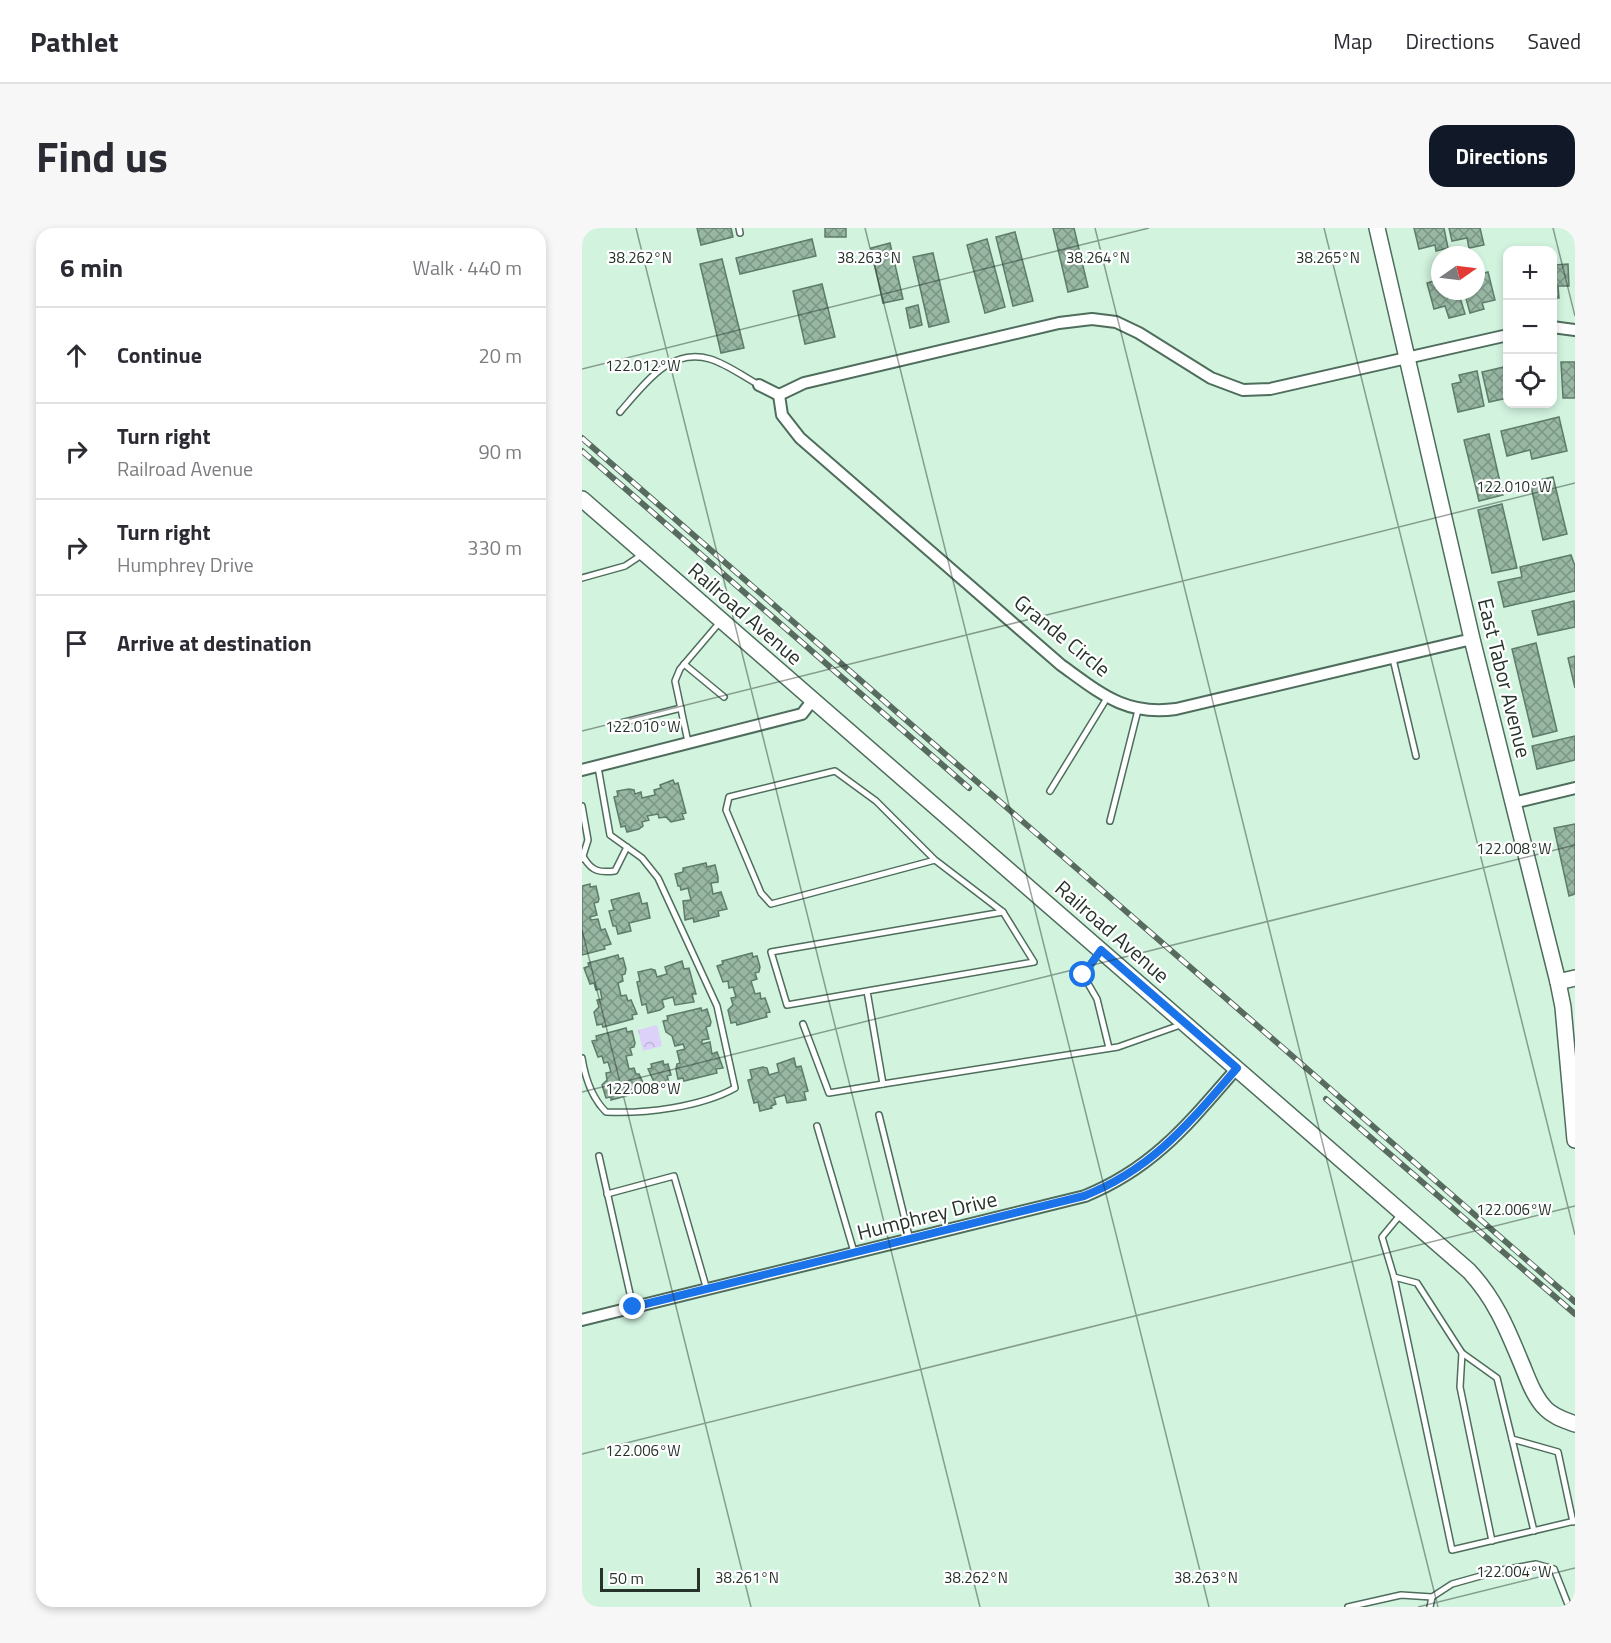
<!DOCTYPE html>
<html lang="en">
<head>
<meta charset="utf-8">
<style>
  body { margin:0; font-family:"Titillium Web",sans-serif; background:#f7f7f7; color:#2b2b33 }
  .controls { position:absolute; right:18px; top:18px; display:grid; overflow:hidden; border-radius:12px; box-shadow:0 3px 9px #0003 }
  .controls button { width:54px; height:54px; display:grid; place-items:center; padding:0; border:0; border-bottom:2px solid #e1e1e2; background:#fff; color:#2b2b33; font:30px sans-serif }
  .compass { position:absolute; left:849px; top:18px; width:54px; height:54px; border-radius:50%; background:#fff; box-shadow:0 3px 9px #0003; rotate:76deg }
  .scale { position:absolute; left:18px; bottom:15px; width:100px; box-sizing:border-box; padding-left:6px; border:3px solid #26332b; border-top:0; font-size:16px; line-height:21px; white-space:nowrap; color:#26332b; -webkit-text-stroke:4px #fff; paint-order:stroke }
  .stop { position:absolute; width:18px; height:18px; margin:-14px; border:4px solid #1a73e8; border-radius:50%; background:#fff }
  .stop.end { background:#1a73e8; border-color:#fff; box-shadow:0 2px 6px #0008 }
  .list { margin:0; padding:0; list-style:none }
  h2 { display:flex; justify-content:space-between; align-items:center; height:78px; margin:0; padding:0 24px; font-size:26px }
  h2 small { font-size:20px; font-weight:400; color:#7c7c81 }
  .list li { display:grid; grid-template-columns:39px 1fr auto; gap:18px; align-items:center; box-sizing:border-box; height:96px; padding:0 24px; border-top:2px solid #e1e1e2 }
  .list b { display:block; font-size:22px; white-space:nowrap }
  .list p { margin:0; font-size:20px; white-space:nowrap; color:#7c7c81 }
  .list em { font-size:20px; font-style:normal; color:#7c7c81 }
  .icon { flex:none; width:33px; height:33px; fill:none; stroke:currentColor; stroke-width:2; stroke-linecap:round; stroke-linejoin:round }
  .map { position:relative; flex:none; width:993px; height:1379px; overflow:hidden; border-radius:18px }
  header { display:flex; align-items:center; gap:36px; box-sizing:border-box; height:84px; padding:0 30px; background:#fff; border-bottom:2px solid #e1e1e2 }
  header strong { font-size:28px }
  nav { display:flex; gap:33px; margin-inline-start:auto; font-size:21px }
  .intro { display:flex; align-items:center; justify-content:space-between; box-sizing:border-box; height:144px; padding:0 36px }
  h1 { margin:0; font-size:42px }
  .button { padding:15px 27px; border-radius:18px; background:#111827; color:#fff; font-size:21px; font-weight:700 }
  main { display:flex; gap:36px; padding:0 36px }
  aside { flex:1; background:#fff; border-radius:18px; box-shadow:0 3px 9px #0003 }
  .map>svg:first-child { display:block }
  .park { fill:url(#park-crowns) }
  .building { fill:url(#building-cross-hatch); stroke:#5d7c69; stroke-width:1.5 }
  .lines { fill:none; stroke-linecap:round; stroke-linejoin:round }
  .lane-casing { stroke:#4f6d5c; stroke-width:8 }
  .street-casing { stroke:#4f6d5c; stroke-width:14 }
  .secondary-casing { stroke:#4f6d5c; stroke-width:18 }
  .lane { stroke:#fff; stroke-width:5 }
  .street { stroke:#fff; stroke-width:10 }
  .secondary { stroke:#fff; stroke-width:15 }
  .rail-casing { stroke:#586b5f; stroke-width:6 }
  .rail { stroke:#fff; stroke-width:4; stroke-dasharray:11; stroke-linecap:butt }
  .route { stroke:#1a73e8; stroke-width:8 }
  .ticks { fill:none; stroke:#26332b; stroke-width:1.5; stroke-opacity:0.45 }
  .labels { text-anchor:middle; stroke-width:4.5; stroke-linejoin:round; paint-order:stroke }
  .street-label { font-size:21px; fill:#26332b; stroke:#fff }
  .ticks-label { font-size:15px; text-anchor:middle; fill:#26332b; stroke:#fff; stroke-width:4.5; stroke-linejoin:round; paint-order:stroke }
</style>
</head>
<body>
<header>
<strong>Pathlet</strong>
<nav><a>Map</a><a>Directions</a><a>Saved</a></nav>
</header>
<div class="intro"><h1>Find us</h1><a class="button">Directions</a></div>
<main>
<aside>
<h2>6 min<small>Walk · 440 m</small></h2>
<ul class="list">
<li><svg class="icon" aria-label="ahead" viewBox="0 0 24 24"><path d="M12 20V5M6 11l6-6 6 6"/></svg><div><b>Continue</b></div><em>20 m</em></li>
<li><svg class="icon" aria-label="right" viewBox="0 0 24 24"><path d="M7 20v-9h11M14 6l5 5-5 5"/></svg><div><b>Turn right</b><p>Railroad Avenue</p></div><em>90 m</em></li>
<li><svg class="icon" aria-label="right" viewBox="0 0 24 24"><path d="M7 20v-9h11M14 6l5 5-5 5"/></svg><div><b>Turn right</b><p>Humphrey Drive</p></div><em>330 m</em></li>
<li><svg class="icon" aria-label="arrive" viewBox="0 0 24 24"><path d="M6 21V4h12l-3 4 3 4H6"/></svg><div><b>Arrive at destination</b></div></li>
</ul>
</aside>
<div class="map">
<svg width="993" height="1379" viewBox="0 0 993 1379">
  <defs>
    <pattern id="park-crowns" width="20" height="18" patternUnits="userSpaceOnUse" patternTransform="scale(1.5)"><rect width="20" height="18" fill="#dcd1f9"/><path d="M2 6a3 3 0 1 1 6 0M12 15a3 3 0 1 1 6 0" fill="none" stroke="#bdb4d6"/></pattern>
    <pattern id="building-cross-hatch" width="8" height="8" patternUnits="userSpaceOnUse" patternTransform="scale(1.5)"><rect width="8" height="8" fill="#97b7a3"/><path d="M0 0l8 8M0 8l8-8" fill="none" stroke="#7b9585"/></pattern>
  </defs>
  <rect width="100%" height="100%" fill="#d2f4df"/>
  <path class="park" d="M 75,797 L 80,818 L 61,823 L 56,802 Z"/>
  <g class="building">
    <path d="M 115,0 L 149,0 L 151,9 L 119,17 Z"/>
    <rect x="243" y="0" width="21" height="9"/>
    <path d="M 471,0 L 492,0 L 506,59 L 486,64 Z"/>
    <path d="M 832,0 L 862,0 L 866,20 L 854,23 L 853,17 L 837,21 Z"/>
    <path d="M 867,0 L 898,0 L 902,17 L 887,20 L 885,10 L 870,13 Z"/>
    <path d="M 433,4 L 451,73 L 431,78 L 414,9 Z"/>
    <path d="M 230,11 L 234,28 L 158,46 L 154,30 Z"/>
    <path d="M 405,11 L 423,79 L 403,85 L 385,17 Z"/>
    <path d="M 308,15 L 321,71 L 301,75 L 289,20 Z"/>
    <path d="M 351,25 L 367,94 L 347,99 L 331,29 Z"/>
    <path d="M 970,30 L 972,37 L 986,36 L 987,58 L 976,58 L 977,70 L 970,70 Z"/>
    <path d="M 140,31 L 162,120 L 139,125 L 118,36 Z"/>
    <path d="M 906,44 L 913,72 L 900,75 L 902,81 L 888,85 L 882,63 L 894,63 L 894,47 Z"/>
    <path d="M 858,51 L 858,63 L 876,63 L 883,86 L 867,90 L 863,78 L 852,81 L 845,55 Z"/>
    <path d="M 240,56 L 253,109 L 223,116 L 211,63 Z"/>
    <path d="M 336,77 L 340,97 L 328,100 L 324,80 Z"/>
    <path d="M 979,134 L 993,134 L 993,170 L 981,170 Z"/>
    <path d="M 926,138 L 926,170 L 907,174 L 900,144 Z"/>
    <path d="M 895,143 L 902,178 L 876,184 L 870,156 L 879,154 L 877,147 Z"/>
    <path d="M 977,189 L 985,223 L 950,231 L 948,222 L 925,228 L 919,203 Z"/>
    <path d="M 907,206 L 921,267 L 897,273 L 882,212 Z"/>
    <path d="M 971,249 L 985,306 L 961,312 L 948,254 Z"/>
    <path d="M 920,276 L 935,340 L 910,345 L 896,282 Z"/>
    <path d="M 989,327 L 993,338 L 993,363 L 922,379 L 916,354 L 940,349 L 938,339 Z"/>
    <path d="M 992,373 L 993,399 L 956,407 L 950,383 Z"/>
    <path d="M 954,415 L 975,503 L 951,509 L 930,421 Z"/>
    <path d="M 993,428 L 993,460 L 986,430 Z"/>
    <path d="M 993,508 L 993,532 L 955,541 L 950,518 Z"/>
    <path d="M 91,552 L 93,556 L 96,555 L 104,585 L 100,586 L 102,591 L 89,594 L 84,589 L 77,590 L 76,586 L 65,588 L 67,592 L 60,594 L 61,598 L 57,601 L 45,604 L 43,598 L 39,599 L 32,569 L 36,568 L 35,563 L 47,561 L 52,562 L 53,566 L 59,564 L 60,570 L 73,567 L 72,562 L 79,560 L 78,557 Z"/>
    <path d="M 993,596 L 993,666 L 987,668 L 972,600 Z"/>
    <path d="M 124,635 L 125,639 L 133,637 L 136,649 L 136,654 L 129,655 L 131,666 L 139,664 L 145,681 L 136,683 L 137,688 L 112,694 L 111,690 L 103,692 L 101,673 L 109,672 L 106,660 L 99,662 L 98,658 L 96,658 L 93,646 L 101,644 L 101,640 Z"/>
    <path d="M 8,656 L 8,659 L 14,658 L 17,671 L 16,674 L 12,675 L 15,687 L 8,689 L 9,692 L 16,691 L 19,702 L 23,701 L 29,716 L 22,718 L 23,721 L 0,727 L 0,658 Z"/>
    <path d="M 57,665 L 60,676 L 65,675 L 68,690 L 47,695 L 49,703 L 36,706 L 34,698 L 31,698 L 27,683 L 32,682 L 29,672 Z"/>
    <path d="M 170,725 L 171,729 L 175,728 L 178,739 L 177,744 L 173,745 L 175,751 L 169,753 L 173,766 L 178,765 L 179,771 L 183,770 L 188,784 L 184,785 L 185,789 L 155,797 L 154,794 L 149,795 L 146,782 L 151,777 L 149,770 L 154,769 L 151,759 L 147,760 L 146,753 L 141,754 L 135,738 L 141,736 L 140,733 Z"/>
    <path d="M 36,727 L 37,731 L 41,730 L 44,741 L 43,746 L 40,747 L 41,753 L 36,755 L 39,768 L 44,767 L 46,773 L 49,772 L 55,786 L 50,787 L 51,791 L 21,799 L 20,796 L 15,797 L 12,784 L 17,779 L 15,772 L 20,771 L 18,761 L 14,762 L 12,755 L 8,756 L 2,740 L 7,738 L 6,735 Z"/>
    <path d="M 100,733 L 102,741 L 107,740 L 114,766 L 110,766 L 112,774 L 93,777 L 91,769 L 80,772 L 82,779 L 78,782 L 66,785 L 64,776 L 60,777 L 55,754 L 58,753 L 56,744 L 69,741 L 73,742 L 75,749 L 85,746 L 83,739 Z"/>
    <path d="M 119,780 L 120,783 L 125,781 L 129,794 L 128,798 L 124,799 L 127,811 L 120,812 L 120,816 L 128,814 L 130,826 L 135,824 L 141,840 L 134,841 L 135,845 L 102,853 L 101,850 L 96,851 L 94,841 L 95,836 L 98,835 L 95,823 L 103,821 L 101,816 L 93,818 L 90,808 L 84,804 L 81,793 L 86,792 L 85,788 Z"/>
    <path d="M 44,800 L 45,804 L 50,803 L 53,815 L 52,819 L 48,820 L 50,827 L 44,828 L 47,841 L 52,840 L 54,846 L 57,846 L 63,859 L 58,860 L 59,864 L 29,872 L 29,869 L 24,870 L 20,857 L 25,852 L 24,845 L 29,844 L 26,834 L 22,835 L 20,828 L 16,829 L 10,813 L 15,812 L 14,808 Z"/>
    <path d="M 212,830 L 214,839 L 219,838 L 226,863 L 222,864 L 224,872 L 205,875 L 203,867 L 192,870 L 194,876 L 189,878 L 190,880 L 178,883 L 176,874 L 172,875 L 166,852 L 170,851 L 168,842 L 181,839 L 185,840 L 187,847 L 197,844 L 195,836 Z"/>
    <path d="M 81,833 L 82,837 L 86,836 L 89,847 L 85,848 L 87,854 L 74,858 L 66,841 L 70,840 L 69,836 Z"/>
  </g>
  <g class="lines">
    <g class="lane-casing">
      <g id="lane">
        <path d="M 157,0 L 158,5"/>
        <path d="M 38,184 C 62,157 87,119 128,131 C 145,136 162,149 177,157"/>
        <path d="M 0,350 L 43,338 L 61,326"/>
        <path d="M 811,431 L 834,528"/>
        <path d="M 102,436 L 142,469"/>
        <path d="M 35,496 L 99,480"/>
        <path d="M 106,514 L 93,453 L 98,441 L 138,394"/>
        <path d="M 468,563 L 525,470"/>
        <path d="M 0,578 L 6,612 L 0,631"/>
        <path d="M 528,593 L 556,482"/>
        <path d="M 2,630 C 10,643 17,645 33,643 L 45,619"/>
        <path d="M 353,632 L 294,573 L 253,543 L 147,569 L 144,582 L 179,665 L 189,676 L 353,632 L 421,684"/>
        <path d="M 517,725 L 501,747 L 515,771 L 527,820"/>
        <path d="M 285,763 L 452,734 L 421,684 L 189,724 L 205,777 L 285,763 L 301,856 L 536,819 L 601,796"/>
        <path d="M 221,796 L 247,865 L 301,856"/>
        <path d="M 0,830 C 3,849 10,870 24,884 C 63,886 119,879 153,860 L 135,778 L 76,650 L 60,630 L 28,607 L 16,539"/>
        <path d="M 297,887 L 328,1012"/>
        <path d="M 235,898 L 272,1024"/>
        <path d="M 17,928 L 51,1079"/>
        <path d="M 25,966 L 92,948 L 125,1062"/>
        <path d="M 819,986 L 800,1009 L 812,1049 L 870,1322 L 993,1293"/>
        <path d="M 812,1049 L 835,1055 L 880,1125 L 915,1150 L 930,1211 L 976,1224 L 991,1294"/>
        <path d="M 880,1125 L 878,1159 L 910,1313"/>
        <path d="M 930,1211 L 952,1303"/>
        <path d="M 766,1379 L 819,1367 L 850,1369"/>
        <path d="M 848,1379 L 850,1369 L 870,1356 L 920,1342 L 954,1336 L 972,1341 L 987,1379"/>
      </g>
    </g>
    <g class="street-casing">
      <g id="street">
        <path d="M 970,99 L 993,102"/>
        <path d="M 177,157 L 197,167"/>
        <path d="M 890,411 L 594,481 C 543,488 518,465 479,437 L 218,210 L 200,187 L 197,167 L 222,155 L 477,95 L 510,91 L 534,94 L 557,105 L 629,150 L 661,162 L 688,161 L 926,107"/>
        <path d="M 0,542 L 220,486 L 230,473"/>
        <path d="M 931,575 L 993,560"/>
        <path d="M 0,1092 L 503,968 C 572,940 607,895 655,840"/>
      </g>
    </g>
    <g class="secondary-casing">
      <g id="secondary">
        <path d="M 795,0 L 890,411 L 976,754 L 981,779 L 993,912"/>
        <path d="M 0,271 L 887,1043 C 912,1070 924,1098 938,1132 C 945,1148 951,1168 964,1181 C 972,1189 983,1192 993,1196"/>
        <path d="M 976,754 L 993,750"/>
      </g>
    </g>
    <use href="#lane" class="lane"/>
    <use href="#street" class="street"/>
    <use href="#secondary" class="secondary"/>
    <g class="rail-casing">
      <g id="rail">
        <path d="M 0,210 L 993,1074"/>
        <path d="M 0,223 L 387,560"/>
        <path d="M 744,871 L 993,1086"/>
      </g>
    </g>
    <use href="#rail" class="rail"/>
  </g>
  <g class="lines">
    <path class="route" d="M 51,1079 L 502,968 C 572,940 607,895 655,840 L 519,722 L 501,747"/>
  </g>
  <path class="ticks" d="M 54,0 L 398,1379M 283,0 L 627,1379M 513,0 L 856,1379M 742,0 L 993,1007M 971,0 L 993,88M 0,141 L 567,0M 0,503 L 993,255M 0,702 L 169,1379M 0,864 L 993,617M 0,1226 L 993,978M 836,1379 L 993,1340"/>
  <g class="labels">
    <g class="street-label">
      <text transform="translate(163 386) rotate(41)" y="7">Railroad Avenue</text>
      <text transform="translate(480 408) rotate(39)" y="7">Grande Circle</text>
      <text transform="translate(922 450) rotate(76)" y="7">East Tabor Avenue</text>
      <text transform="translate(530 704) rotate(41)" y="7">Railroad Avenue</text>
      <text transform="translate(345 988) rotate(-14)" y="7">Humphrey Drive</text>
    </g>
  </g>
  <g class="ticks-label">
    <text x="287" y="35">38.263°N</text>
    <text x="58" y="35">38.262°N</text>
    <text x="516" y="35">38.264°N</text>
    <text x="746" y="35">38.265°N</text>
    <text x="61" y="143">122.012°W</text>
    <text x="932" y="264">122.010°W</text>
    <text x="61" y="504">122.010°W</text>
    <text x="932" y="626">122.008°W</text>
    <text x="61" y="866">122.008°W</text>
    <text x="932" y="987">122.006°W</text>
    <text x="61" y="1228">122.006°W</text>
    <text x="932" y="1349">122.004°W</text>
    <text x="165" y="1355">38.261°N</text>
    <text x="394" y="1355">38.262°N</text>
    <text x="624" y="1355">38.263°N</text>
  </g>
</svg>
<div class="controls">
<button>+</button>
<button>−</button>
<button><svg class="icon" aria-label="locate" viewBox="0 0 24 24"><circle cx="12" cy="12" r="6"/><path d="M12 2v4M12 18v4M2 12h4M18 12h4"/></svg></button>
</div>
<svg class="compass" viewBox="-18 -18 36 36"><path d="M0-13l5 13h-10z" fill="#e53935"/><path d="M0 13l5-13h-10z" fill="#7c7c81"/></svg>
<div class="scale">50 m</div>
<div class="stop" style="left:501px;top:747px"></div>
<div class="stop end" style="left:51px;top:1079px"></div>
</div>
</main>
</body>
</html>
